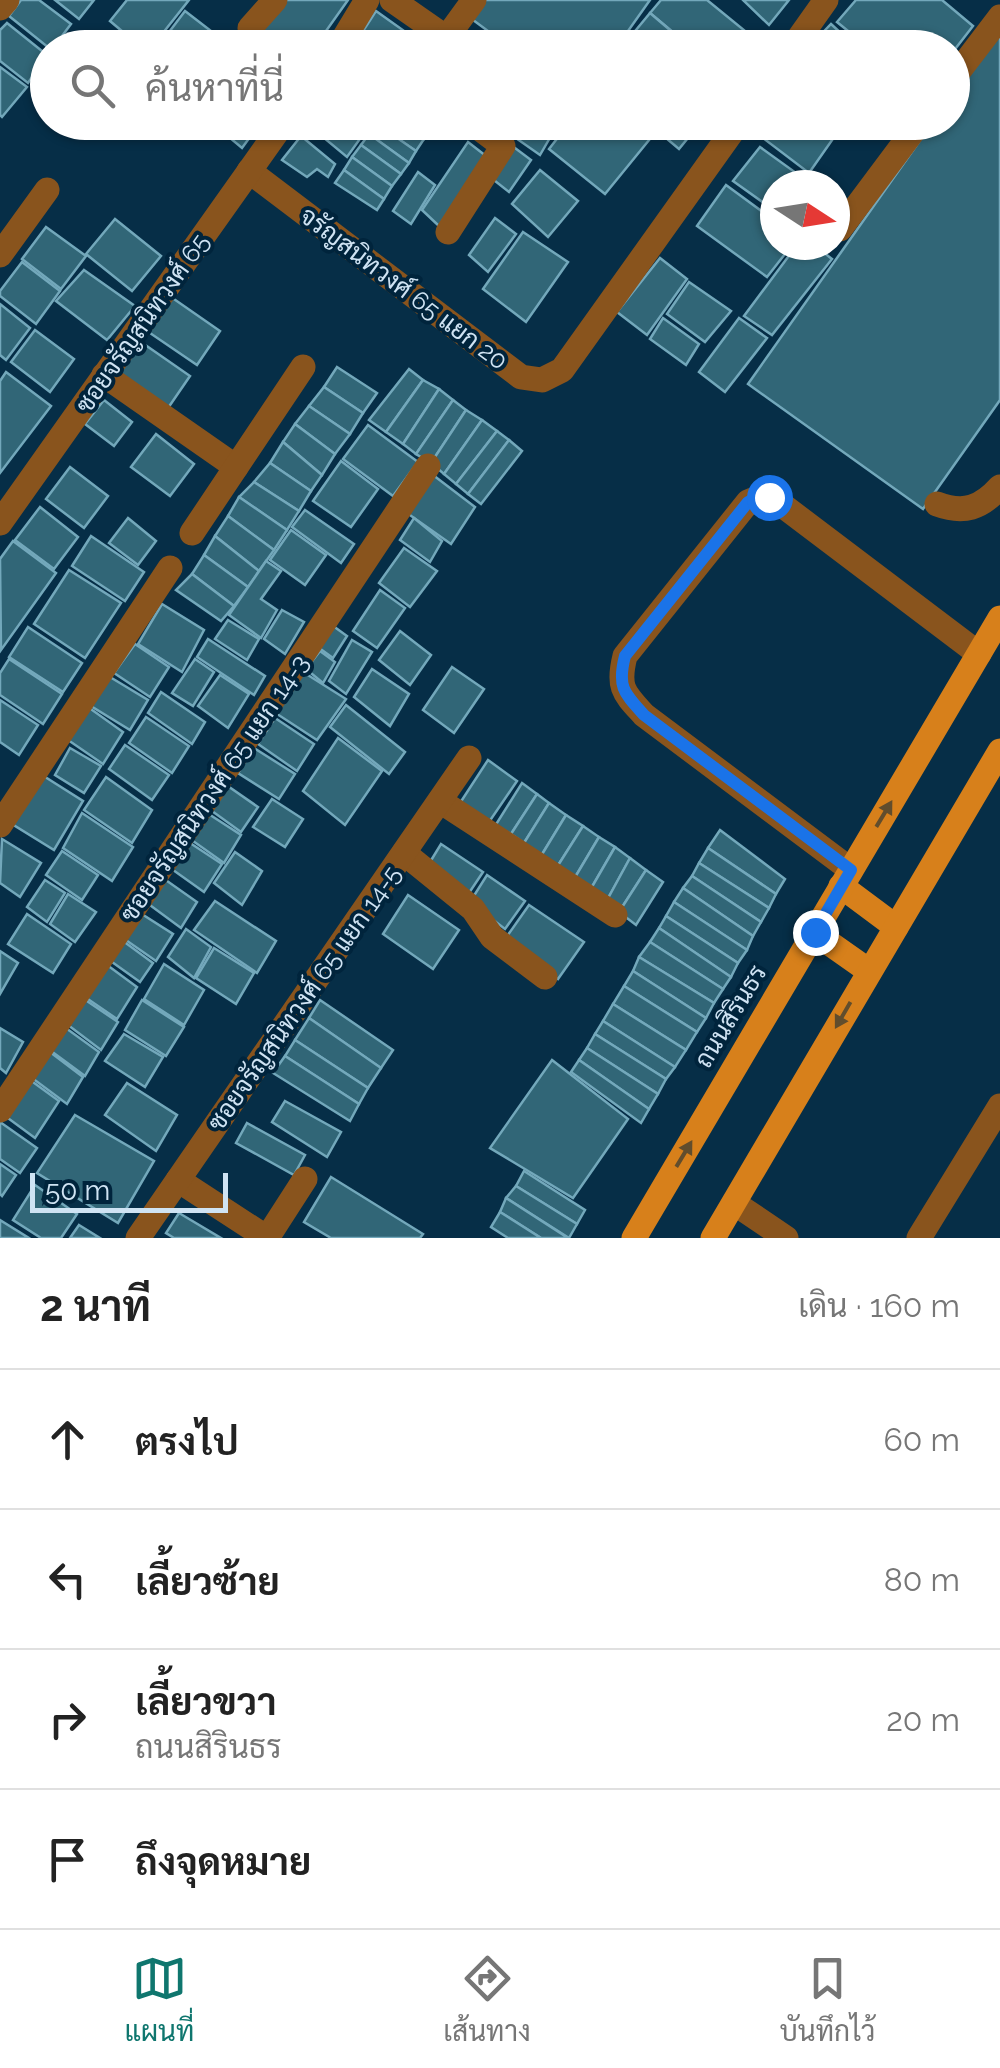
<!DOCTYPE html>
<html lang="th">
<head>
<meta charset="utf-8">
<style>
  body { margin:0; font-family:Raleway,Sarabun,sans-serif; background:#f2f2f2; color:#222 }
  .compass { position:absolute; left:760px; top:170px; width:90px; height:90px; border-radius:50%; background:#fff; box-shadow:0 2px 8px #0004; rotate:102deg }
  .scale { position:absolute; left:30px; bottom:25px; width:198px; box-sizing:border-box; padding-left:10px; border:5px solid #cfe3f3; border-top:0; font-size:28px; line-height:35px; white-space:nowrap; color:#cfe3f3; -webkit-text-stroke:8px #00243c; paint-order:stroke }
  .stop { position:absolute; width:30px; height:30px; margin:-22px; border:8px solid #1a73e8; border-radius:50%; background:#fff }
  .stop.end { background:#1a73e8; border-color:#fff; box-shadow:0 2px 10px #0008 }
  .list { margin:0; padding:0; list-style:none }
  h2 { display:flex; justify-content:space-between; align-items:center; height:130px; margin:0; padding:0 40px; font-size:42px }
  h2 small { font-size:32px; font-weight:400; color:#767676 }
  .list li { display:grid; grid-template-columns:65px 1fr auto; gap:30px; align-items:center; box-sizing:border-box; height:140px; padding:0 40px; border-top:2px solid #e0e0e0 }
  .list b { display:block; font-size:38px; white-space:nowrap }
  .list p { margin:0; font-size:32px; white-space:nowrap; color:#767676 }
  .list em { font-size:32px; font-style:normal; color:#767676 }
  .icon { flex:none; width:55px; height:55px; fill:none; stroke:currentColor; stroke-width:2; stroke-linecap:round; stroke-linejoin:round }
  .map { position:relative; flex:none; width:1000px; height:1238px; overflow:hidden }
  .search { position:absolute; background:#fff; box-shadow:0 2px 8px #0004; left:30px; right:30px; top:30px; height:110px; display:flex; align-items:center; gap:25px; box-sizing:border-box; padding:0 35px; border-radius:55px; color:#767676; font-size:38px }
  .sheet { height:690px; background:#fff }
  nav { display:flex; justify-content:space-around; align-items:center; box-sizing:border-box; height:140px; border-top:2px solid #e0e0e0; background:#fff; font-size:28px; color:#767676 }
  nav a { display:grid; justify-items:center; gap:5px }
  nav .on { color:#0f766e }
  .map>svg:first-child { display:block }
  .building { fill:#316677; stroke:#73a8bb; stroke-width:2.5 }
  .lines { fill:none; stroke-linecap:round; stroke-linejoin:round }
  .minor { stroke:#89541d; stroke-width:25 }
  .major { stroke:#d7801b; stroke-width:25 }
  .oneway { fill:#614d2d }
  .route { stroke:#1a73e8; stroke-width:12 }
  .labels { text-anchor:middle; stroke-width:8; stroke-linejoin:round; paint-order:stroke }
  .street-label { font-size:25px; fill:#cfe3f3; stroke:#00243c }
</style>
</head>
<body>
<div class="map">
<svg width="1000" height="1238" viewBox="0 0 1000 1238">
  <rect width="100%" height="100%" fill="#062e47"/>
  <g class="building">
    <path d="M 21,0 L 39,0 L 71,24 L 53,48 L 49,48 L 9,16 Z"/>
    <path d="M 55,0 L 94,0 L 79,19 Z"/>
    <path d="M 127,0 L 189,0 L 151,48 L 142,48 L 110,21 Z"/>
    <path d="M 286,0 L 348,0 L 314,48 L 248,48 Z"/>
    <path d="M 483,0 L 650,0 L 616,48 L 511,48 L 469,17 Z"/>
    <path d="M 661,0 L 707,0 L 761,44 L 759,48 L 692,48 L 650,13 Z"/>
    <path d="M 743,0 L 789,0 L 769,25 Z"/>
    <path d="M 856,0 L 942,0 L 973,26 L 952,53 L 952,48 L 869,48 L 837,22 Z"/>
    <path d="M 185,11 L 233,48 L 157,48 Z"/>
    <path d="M 376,11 L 421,43 L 418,48 L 352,48 Z"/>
    <path d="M 650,13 L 691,48 L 622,47 Z"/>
    <path d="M 7,23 L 47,55 L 28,83 L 0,61 L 0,30 Z"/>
    <path d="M 831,24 L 857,48 L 814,48 L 811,45 Z"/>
    <path d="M 1000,27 L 1000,400 L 923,509 L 748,384 L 933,122 L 952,122 L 952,95 Z"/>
    <path d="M 0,67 L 27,87 L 2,117 L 0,115 Z"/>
    <path d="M 211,122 L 261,122 L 242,148 Z"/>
    <path d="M 359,122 L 367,129 L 347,157 L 306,123 Z"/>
    <path d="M 401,122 L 427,122 L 433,127 L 424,139 Z"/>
    <path d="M 401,122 L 424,139 L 416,151 L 377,124 Z"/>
    <path d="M 493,122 L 559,122 L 540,155 Z"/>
    <path d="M 570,122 L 639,122 L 654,134 L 605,194 L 549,149 Z"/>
    <path d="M 647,122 L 701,122 L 679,149 Z"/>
    <path d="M 769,122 L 823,122 L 837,133 L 809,173 L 759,135 Z"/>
    <path d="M 377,124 L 416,151 L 409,163 L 369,134 Z"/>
    <path d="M 369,134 L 409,163 L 401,174 L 361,145 Z"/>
    <path d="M 301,136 L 335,164 L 328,177 L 317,169 L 307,177 L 282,160 Z"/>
    <path d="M 468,142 L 486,156 L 439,226 L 422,210 Z"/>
    <path d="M 361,145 L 401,174 L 392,186 L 352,157 Z"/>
    <path d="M 511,145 L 531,160 L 509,192 L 490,177 Z"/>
    <path d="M 760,147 L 803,178 L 799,185 L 775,185 L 775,211 L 733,181 Z"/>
    <path d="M 352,157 L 392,186 L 384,199 L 344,170 Z"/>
    <path d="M 344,170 L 384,199 L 377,210 L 335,183 Z"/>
    <path d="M 540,170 L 578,201 L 548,237 L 512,204 Z"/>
    <path d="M 418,172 L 435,185 L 411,224 L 393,211 Z"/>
    <path d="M 726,185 L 775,221 L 775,245 L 792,245 L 767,277 L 697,226 Z"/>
    <path d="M 495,218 L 516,234 L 488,272 L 469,255 Z"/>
    <path d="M 115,219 L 161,256 L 132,291 L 86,254 Z"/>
    <path d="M 46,227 L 86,256 L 61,289 L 22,259 Z"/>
    <path d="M 523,232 L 568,262 L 526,322 L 483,289 Z"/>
    <path d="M 797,245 L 814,245 L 832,259 L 772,335 L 744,316 Z"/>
    <path d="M 660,258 L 687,279 L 647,335 L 617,312 Z"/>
    <path d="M 22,262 L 60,291 L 36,324 L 0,296 L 0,291 Z"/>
    <path d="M 84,270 L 135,306 L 107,340 L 56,301 Z"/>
    <path d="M 689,282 L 731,311 L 705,342 L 667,314 Z"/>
    <path d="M 171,297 L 220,331 L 197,365 L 147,331 Z"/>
    <path d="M 0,304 L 30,328 L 6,360 L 0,355 Z"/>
    <path d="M 663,318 L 699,344 L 686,365 L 650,339 Z"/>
    <path d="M 739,318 L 767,338 L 725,392 L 699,372 Z"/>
    <path d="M 35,330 L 74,359 L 50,392 L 11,362 Z"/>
    <path d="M 141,342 L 190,376 L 166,411 L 117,376 Z"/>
    <path d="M 337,367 L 377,393 L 363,413 L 324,387 Z"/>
    <path d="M 409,369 L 423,380 L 386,432 L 369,420 Z"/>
    <path d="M 6,372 L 51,406 L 0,473 L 0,381 Z"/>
    <path d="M 423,380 L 439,389 L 403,444 L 386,432 Z"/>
    <path d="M 324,387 L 363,413 L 350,434 L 309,406 Z"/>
    <path d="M 439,389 L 453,400 L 416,454 L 403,444 Z"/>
    <path d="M 104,400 L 132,422 L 114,446 L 85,424 Z"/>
    <path d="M 453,400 L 466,410 L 431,463 L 416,454 Z"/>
    <path d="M 309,406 L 350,434 L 335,454 L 295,424 Z"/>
    <path d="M 466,410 L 482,420 L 444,474 L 431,463 Z"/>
    <path d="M 482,420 L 497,431 L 456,484 L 444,474 Z"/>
    <path d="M 295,424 L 335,454 L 322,475 L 283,442 Z"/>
    <path d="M 368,425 L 418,462 L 393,496 L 343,459 Z"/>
    <path d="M 497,431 L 509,440 L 468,494 L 456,484 Z"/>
    <path d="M 156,434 L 194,464 L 170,496 L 131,467 Z"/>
    <path d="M 509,440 L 522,451 L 481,504 L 468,494 Z"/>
    <path d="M 283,442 L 322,475 L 311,491 L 270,463 Z"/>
    <path d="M 341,461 L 378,489 L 351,527 L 313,501 Z"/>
    <path d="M 270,463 L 311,491 L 299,511 L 254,482 Z"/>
    <path d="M 70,467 L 108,496 L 84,528 L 46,499 Z"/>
    <path d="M 433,475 L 475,507 L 451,544 L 407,513 Z"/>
    <path d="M 254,482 L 299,511 L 287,530 L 239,497 Z"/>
    <path d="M 239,497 L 287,530 L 274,550 L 228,516 Z"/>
    <path d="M 40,507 L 78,537 L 54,569 L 15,540 Z"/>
    <path d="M 305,510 L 354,544 L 341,563 L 292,527 Z"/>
    <path d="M 228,516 L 274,550 L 259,571 L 215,536 Z"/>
    <path d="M 128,518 L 156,541 L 138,565 L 109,543 Z"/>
    <path d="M 414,518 L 442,541 L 430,562 L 400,540 Z"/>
    <path d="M 291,530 L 326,555 L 305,585 L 270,560 Z"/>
    <path d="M 91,536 L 144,572 L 125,601 L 72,566 Z"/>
    <path d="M 215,536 L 259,571 L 248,587 L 204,555 Z"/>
    <path d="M 13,541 L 56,573 L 1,650 L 0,559 Z"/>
    <path d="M 404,548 L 437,571 L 410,607 L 379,583 Z"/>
    <path d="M 204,555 L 248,587 L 234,606 L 192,574 Z"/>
    <path d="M 266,561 L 281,571 L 261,599 L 277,610 L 261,638 L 229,615 Z"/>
    <path d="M 69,570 L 121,603 L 85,658 L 34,624 Z"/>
    <path d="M 192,574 L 234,606 L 221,621 L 176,590 Z"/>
    <path d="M 380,590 L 405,608 L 377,648 L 353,631 Z"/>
    <path d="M 162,604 L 204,630 L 182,672 L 138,644 Z"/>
    <path d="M 282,610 L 304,622 L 285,654 L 264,639 Z"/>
    <path d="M 228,620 L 259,639 L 247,660 L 215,639 Z"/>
    <path d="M 329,623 L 347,636 L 333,658 L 315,645 Z"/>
    <path d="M 28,627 L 82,663 L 63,692 L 9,657 Z"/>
    <path d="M 400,631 L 431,655 L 410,685 L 379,660 Z"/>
    <path d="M 208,639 L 265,676 L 254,695 L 197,657 Z"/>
    <path d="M 352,640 L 372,652 L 346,694 L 329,681 Z"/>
    <path d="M 135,644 L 169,667 L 150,697 L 114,673 Z"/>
    <path d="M 320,651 L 335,662 L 323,683 L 306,669 Z"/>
    <path d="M 9,659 L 62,694 L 43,724 L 0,695 L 0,673 Z"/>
    <path d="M 195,659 L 214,672 L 193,706 L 172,693 Z"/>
    <path d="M 452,667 L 484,689 L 454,733 L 423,710 Z"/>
    <path d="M 372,669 L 409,694 L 390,726 L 354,697 Z"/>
    <path d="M 303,672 L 346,699 L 317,740 L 274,712 Z"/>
    <path d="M 105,674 L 148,700 L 130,730 L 86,703 Z"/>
    <path d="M 220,675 L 249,694 L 228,728 L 198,706 Z"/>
    <path d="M 161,692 L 205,722 L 192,744 L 148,713 Z"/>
    <path d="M 0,700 L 38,725 L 19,755 L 0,742 Z"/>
    <path d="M 346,705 L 405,752 L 389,774 L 330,727 Z"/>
    <path d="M 88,707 L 123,732 L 103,764 L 68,740 Z"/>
    <path d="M 146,717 L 189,746 L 172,773 L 129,743 Z"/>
    <path d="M 275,718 L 314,744 L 297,771 L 258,744 Z"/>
    <path d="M 338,738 L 382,771 L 345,825 L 303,791 Z"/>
    <path d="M 125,745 L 169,775 L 152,800 L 109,769 Z"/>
    <path d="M 70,748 L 101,766 L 84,793 L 55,775 Z"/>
    <path d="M 254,748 L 295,774 L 279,799 L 238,773 Z"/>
    <path d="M 488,760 L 517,781 L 487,825 L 460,803 Z"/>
    <path d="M 42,775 L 83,801 L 54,850 L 12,824 Z"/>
    <path d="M 106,777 L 152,810 L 132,843 L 84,810 Z"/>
    <path d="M 222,782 L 258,807 L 241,832 L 205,806 Z"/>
    <path d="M 522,783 L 537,794 L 511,834 L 495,826 Z"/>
    <path d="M 537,794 L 549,803 L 524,843 L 511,834 Z"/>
    <path d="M 272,799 L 303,819 L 285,847 L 253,827 Z"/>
    <path d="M 549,803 L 566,815 L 541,856 L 524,843 Z"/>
    <path d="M 204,811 L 241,835 L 224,863 L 186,836 Z"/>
    <path d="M 82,813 L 133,847 L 112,881 L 63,848 Z"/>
    <path d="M 566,815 L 583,826 L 557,867 L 541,856 Z"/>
    <path d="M 583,826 L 599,837 L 574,879 L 557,867 Z"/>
    <path d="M 720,830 L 785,879 L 776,894 L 708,848 Z"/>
    <path d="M 599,837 L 615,847 L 589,892 L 574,879 Z"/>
    <path d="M 2,839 L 41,863 L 20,897 L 0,883 Z"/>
    <path d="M 184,839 L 222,864 L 204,892 L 166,865 Z"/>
    <path d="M 441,844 L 483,872 L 467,896 L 427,867 Z"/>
    <path d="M 615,847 L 630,858 L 606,902 L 589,892 Z"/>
    <path d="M 708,848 L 776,894 L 769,908 L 699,863 Z"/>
    <path d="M 62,851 L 98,875 L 82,900 L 46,875 Z"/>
    <path d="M 235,852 L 262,871 L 242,905 L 214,883 Z"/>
    <path d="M 630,858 L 646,870 L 619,912 L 606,902 Z"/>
    <path d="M 699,863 L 769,908 L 761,922 L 692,876 Z"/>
    <path d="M 646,870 L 663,882 L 636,925 L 619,912 Z"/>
    <path d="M 487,875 L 525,901 L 505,929 L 470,902 Z"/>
    <path d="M 160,876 L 197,902 L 181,928 L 143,900 Z"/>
    <path d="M 692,876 L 761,922 L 753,936 L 683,888 Z"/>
    <path d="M 45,880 L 65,893 L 47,922 L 27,907 Z"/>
    <path d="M 683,888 L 753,936 L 747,950 L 674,902 Z"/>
    <path d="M 68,894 L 96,912 L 75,942 L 50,924 Z"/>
    <path d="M 408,895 L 459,930 L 433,969 L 383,934 Z"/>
    <path d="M 215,901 L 276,941 L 257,973 L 194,930 Z"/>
    <path d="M 674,902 L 747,950 L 738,963 L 666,916 Z"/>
    <path d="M 529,905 L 584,942 L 558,979 L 503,942 Z"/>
    <path d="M 137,911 L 173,934 L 156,961 L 120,936 Z"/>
    <path d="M 27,914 L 71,944 L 53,973 L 8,944 Z"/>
    <path d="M 666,916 L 738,963 L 731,977 L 659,928 Z"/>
    <path d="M 659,928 L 731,977 L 723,989 L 650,942 Z"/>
    <path d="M 186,929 L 211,947 L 194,978 L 168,957 Z"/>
    <path d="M 119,938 L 153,963 L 140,982 L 105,957 Z"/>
    <path d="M 650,942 L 723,989 L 714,1003 L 639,957 Z"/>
    <path d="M 214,948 L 254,973 L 236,1004 L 196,978 Z"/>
    <path d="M 0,951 L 18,963 L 0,994 Z"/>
    <path d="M 639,957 L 714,1003 L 706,1018 L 633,971 Z"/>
    <path d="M 103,962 L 137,987 L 117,1019 L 82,995 Z"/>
    <path d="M 164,964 L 204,990 L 184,1025 L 144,999 Z"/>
    <path d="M 633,971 L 706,1018 L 697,1032 L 624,986 Z"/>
    <path d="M 624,986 L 697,1032 L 686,1050 L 613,1004 Z"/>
    <path d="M 81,997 L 118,1022 L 101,1050 L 64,1022 Z"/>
    <path d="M 142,1000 L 184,1027 L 166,1056 L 125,1030 Z"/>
    <path d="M 320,1000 L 393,1050 L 381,1068 L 309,1018 Z"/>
    <path d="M 613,1004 L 686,1050 L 675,1067 L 603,1021 Z"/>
    <path d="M 309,1018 L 381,1068 L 368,1088 L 295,1040 Z"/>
    <path d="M 603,1021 L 675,1067 L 666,1079 L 595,1034 Z"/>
    <path d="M 63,1026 L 99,1052 L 85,1076 L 47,1048 Z"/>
    <path d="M 0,1028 L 23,1042 L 6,1073 L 0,1068 Z"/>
    <path d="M 124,1034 L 163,1057 L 145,1087 L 105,1061 Z"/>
    <path d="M 595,1034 L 666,1079 L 658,1094 L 587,1048 Z"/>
    <path d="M 295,1040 L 368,1088 L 359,1104 L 285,1056 Z"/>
    <path d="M 587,1048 L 658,1094 L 649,1109 L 579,1060 Z"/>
    <path d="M 46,1049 L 83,1077 L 67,1104 L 28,1075 Z"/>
    <path d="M 285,1056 L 359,1104 L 350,1121 L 273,1073 Z"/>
    <path d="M 552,1060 L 628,1119 L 573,1198 L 490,1148 Z"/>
    <path d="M 579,1060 L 649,1109 L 641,1123 L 571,1072 Z"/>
    <path d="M 26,1077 L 59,1101 L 35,1138 L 1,1113 Z"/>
    <path d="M 127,1083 L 177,1115 L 156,1151 L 105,1115 Z"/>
    <path d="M 285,1101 L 341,1132 L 327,1157 L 272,1122 Z"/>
    <path d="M 75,1115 L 154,1161 L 118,1223 L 37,1173 Z"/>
    <path d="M 0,1122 L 37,1148 L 20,1173 L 0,1159 Z"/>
    <path d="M 247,1123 L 305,1155 L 294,1175 L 236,1143 Z"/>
    <path d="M 0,1164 L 16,1175 L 2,1196 L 0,1194 Z"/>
    <path d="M 524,1171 L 585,1210 L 577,1224 L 516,1186 Z"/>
    <path d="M 331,1177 L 423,1234 L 420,1238 L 331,1238 L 304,1222 Z"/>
    <path d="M 35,1185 L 77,1214 L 61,1238 L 41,1238 L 13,1220 Z"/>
    <path d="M 516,1186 L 577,1224 L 569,1238 L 506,1198 Z"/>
    <path d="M 506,1198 L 568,1238 L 541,1238 L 500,1212 Z"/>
    <path d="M 500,1212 L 541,1238 L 508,1238 L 491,1227 Z"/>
    <path d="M 179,1213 L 221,1238 L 174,1238 L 166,1233 Z"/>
    <path d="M 0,1220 L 29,1238 L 0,1238 Z"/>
    <path d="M 79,1225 L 100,1238 L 70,1238 Z"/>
  </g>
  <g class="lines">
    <g class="minor">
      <path d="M 392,0 L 461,48"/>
      <path d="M 0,8 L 7,0"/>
      <path d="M 250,28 L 275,0"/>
      <path d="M 447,37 L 474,0"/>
      <path d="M 338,48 L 367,0"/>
      <path d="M 792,48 L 826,0"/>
      <path d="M 952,80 L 1000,17"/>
      <path d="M 249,171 L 521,377 L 542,380 L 562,370 L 739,122"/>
      <path d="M 840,229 L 920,122"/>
      <path d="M 448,232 L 503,146 L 471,122"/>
      <path d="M 0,255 L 47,190"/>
      <path d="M 104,375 L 236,467"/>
      <path d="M 937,504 C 964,514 981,508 1000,487"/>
      <path d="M 0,523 L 284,122"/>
      <path d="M 192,533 L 303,367"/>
      <path d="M 440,801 L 615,915"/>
      <path d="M 0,825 L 170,568"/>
      <path d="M 404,853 L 473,909 L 492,937 L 545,977"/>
      <path d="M 851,870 L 644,715 C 624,693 617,688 625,656 L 748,502 C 764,494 772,499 786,508 L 979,654"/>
      <path d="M 0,1110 L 428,466"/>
      <path d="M 178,1180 L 267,1238 L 305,1179"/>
      <path d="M 734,1203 L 786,1238"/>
      <path d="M 138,1238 L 469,758"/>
      <path d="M 919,1238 L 1000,1106"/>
    </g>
    <g class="major">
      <path d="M 841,886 L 896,927"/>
      <path d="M 815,933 L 869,971"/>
      <path d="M 634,1238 L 1000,618"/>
      <path d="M 713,1238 L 1000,751"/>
    </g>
  </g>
  <defs><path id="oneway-solid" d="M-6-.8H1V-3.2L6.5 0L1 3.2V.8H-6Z" transform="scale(2.5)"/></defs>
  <g class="oneway">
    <use href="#oneway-solid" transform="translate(884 814) rotate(-59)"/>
    <use href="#oneway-solid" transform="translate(843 1015) rotate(120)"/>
    <use href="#oneway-solid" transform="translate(684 1154) rotate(-59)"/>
  </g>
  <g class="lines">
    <path class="route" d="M 769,497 L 758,497 L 748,502 L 625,656 C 617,687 624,693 644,715 L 851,870 L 815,932"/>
  </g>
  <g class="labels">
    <g class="street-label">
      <text transform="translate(404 288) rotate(37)" y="9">จรัญสนิทวงศ์ 65 แยก 20</text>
      <text transform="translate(142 323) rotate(-55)" y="9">ซอยจรัญสนิทวงศ์ 65</text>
      <text transform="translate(214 788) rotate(-56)" y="9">ซอยจรัญสนิทวงศ์ 65 แยก 14-3</text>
      <text transform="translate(304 998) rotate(-55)" y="9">ซอยจรัญสนิทวงศ์ 65 แยก 14-5</text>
      <text transform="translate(730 1016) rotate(-59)" y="9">ถนนสิรินธร</text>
    </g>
  </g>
</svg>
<svg class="compass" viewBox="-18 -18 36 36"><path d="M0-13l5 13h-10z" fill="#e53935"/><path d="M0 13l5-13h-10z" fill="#767676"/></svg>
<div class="scale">50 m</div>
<div class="stop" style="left:769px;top:497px"></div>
<div class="stop end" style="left:815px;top:932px"></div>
<div class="search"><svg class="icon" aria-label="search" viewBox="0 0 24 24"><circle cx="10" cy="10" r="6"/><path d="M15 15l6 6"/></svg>ค้นหาที่นี่</div>
</div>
<section class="sheet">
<h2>2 นาที<small>เดิน · 160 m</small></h2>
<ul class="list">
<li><svg class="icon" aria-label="ahead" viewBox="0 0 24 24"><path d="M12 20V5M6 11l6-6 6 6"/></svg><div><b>ตรงไป</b></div><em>60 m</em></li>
<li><svg class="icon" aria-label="left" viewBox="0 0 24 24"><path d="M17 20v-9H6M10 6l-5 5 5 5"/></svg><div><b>เลี้ยวซ้าย</b></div><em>80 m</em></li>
<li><svg class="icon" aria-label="right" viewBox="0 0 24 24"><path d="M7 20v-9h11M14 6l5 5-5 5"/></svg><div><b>เลี้ยวขวา</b><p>ถนนสิรินธร</p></div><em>20 m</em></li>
<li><svg class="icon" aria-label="arrive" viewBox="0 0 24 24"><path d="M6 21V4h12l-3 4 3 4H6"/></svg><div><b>ถึงจุดหมาย</b></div></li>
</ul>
</section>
<nav>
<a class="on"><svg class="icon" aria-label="map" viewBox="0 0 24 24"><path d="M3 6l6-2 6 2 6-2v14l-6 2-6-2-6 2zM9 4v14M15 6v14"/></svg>แผนที่</a>
<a><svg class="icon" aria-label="directions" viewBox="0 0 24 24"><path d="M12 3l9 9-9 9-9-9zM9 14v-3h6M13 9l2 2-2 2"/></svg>เส้นทาง</a>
<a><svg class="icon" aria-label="saved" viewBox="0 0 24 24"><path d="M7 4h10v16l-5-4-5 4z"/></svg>บันทึกไว้</a>
</nav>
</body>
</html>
